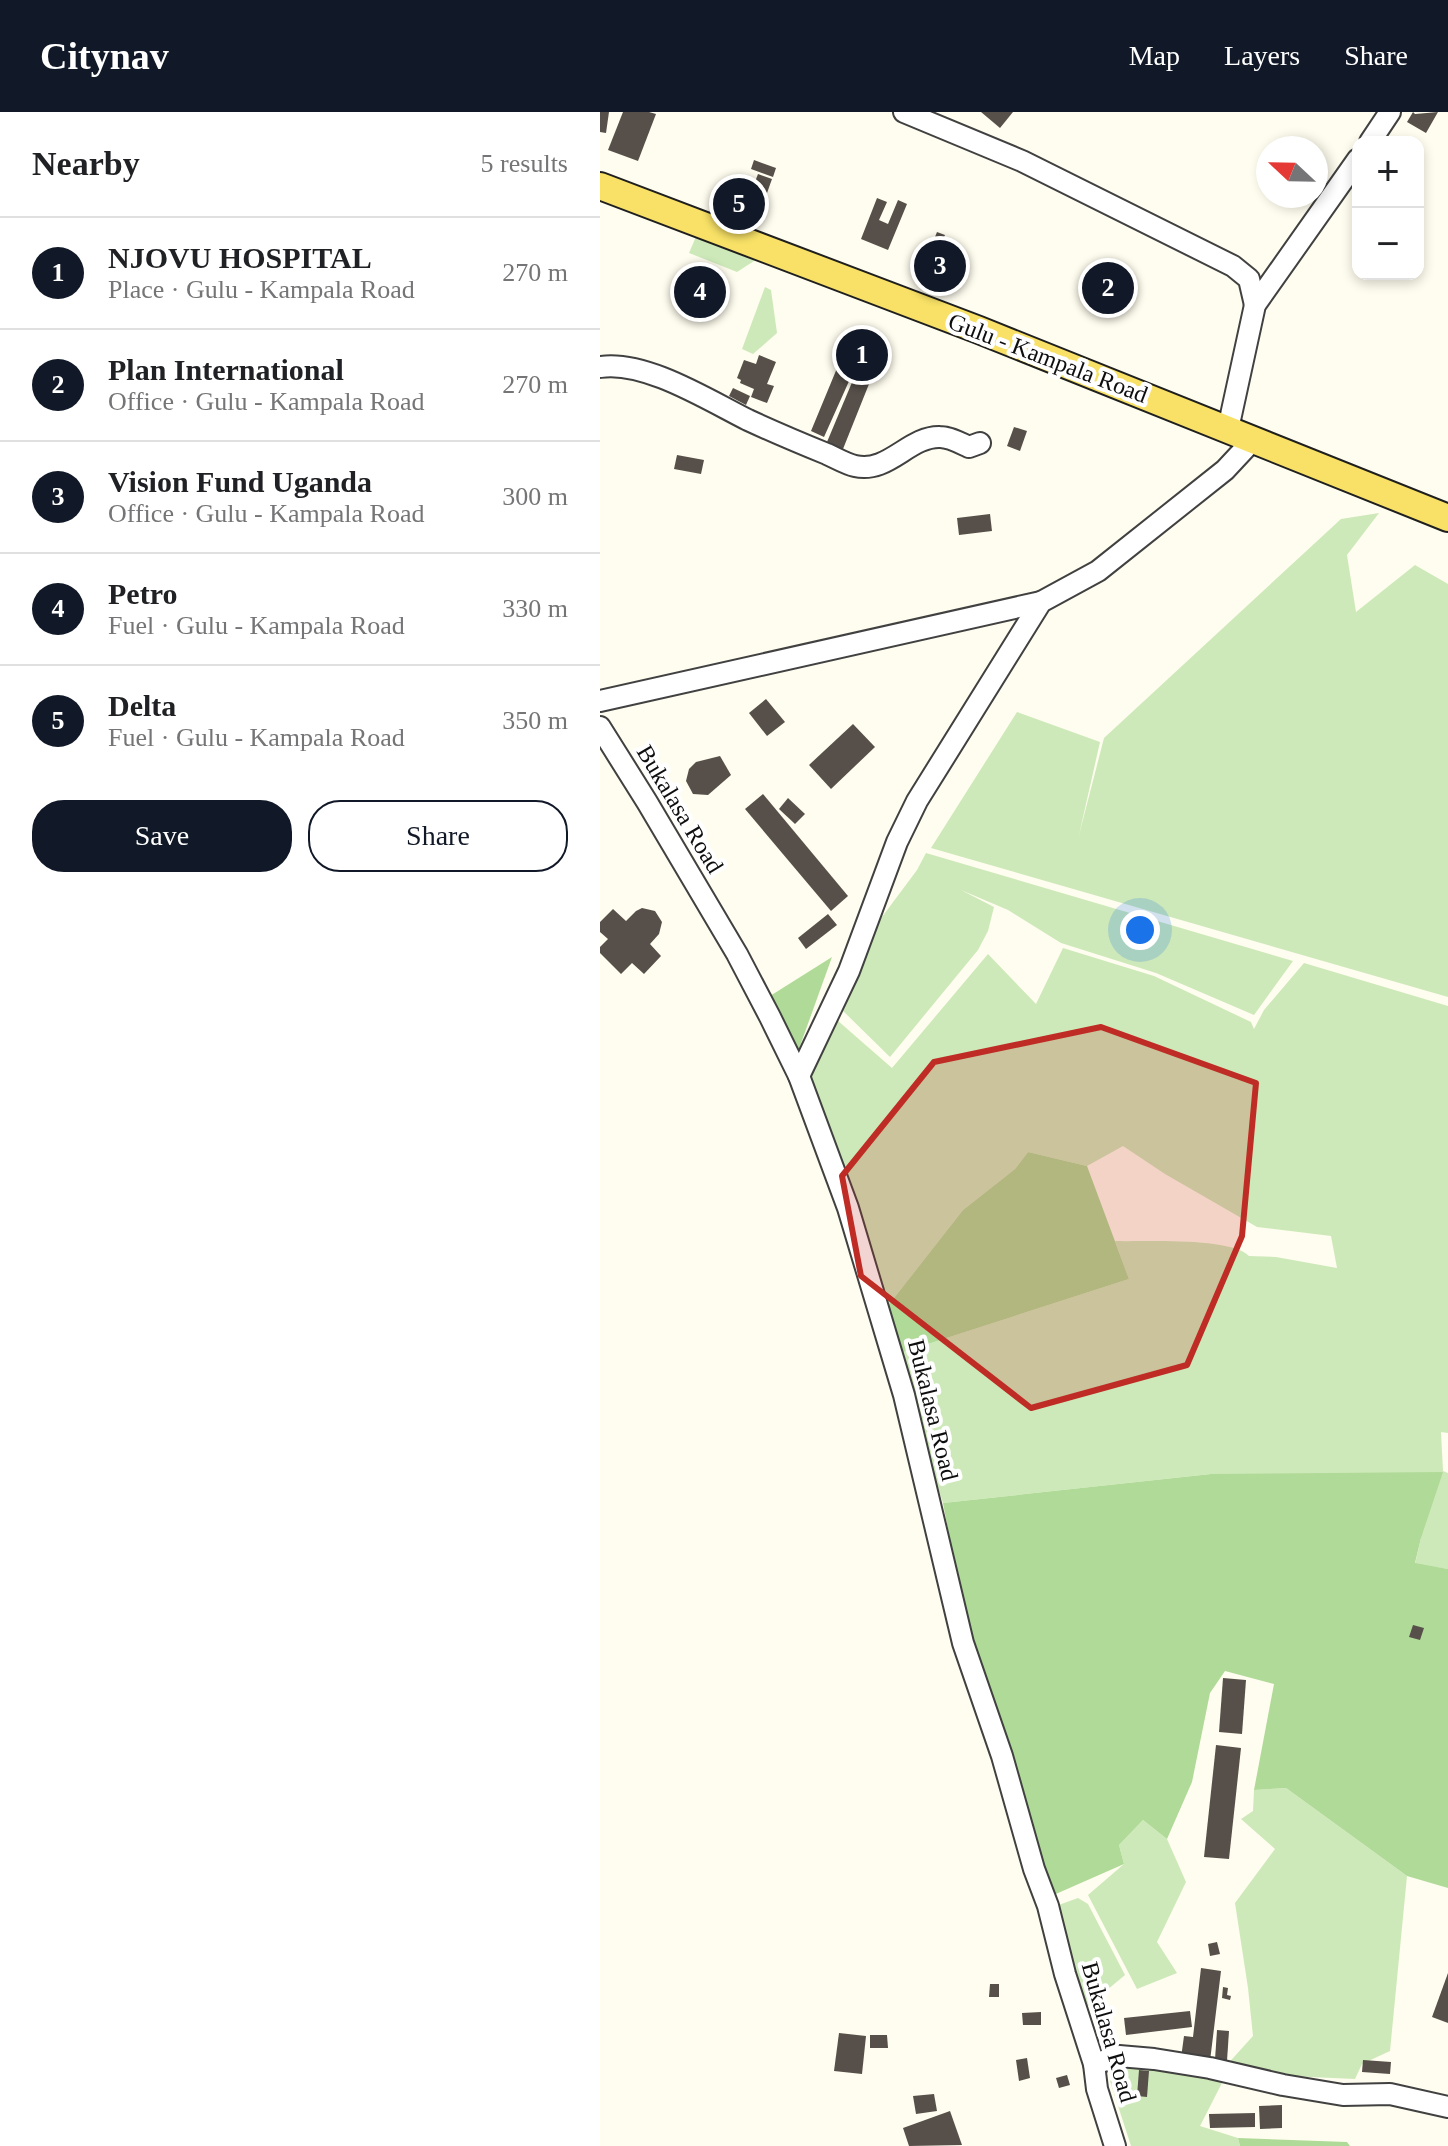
<!DOCTYPE html>
<html lang="en">
<head>
<meta charset="utf-8">
<style>
  body { margin:0; font-family:"Times New Roman",serif; background:#f6f6f6; color:#202124 }
  .controls { position:absolute; right:24px; top:24px; display:grid; overflow:hidden; border-radius:16px; box-shadow:0 4px 12px #0003 }
  .controls button { width:72px; height:72px; display:grid; place-items:center; padding:0; border:0; border-bottom:2px solid #e0e0e0; background:#fff; color:#202124; font:40px sans-serif }
  .compass { position:absolute; left:656px; top:24px; width:72px; height:72px; border-radius:50%; background:#fff; box-shadow:0 4px 12px #0003; rotate:292deg }
  .you { position:absolute; left:540px; top:818px; width:28px; height:28px; margin:-20px; border:6px solid #fff; border-radius:50%; background:#1a73e8; box-shadow:0 0 0 12px #1a73e833 }
  .badge { display:grid; place-items:center; width:52px; height:52px; border-radius:50%; background:#111827; color:#fff; font-size:26px; font-weight:700 }
  .pin { position:absolute; translate:-50% -50%; border:4px solid #fff; box-shadow:0 2px 8px #0006 }
  .list { margin:0; padding:0; list-style:none }
  h2 { display:flex; justify-content:space-between; align-items:center; height:104px; margin:0; padding:0 32px; font-size:34px }
  h2 small { font-size:26px; font-weight:400; color:#757577 }
  .list li { display:grid; grid-template-columns:52px 1fr auto; gap:24px; align-items:center; box-sizing:border-box; height:112px; padding:0 32px; border-top:2px solid #e0e0e0 }
  .list b { display:block; font-size:30px; white-space:nowrap }
  .list p { margin:0; font-size:26px; white-space:nowrap; color:#757577 }
  .list em { font-size:26px; font-style:normal; color:#757577 }
  .actions { display:flex; gap:16px; padding:24px 32px }
  .actions a { flex:1; padding:18px 0; border:2px solid #111827; border-radius:32px; text-align:center; font-size:28px; color:#111827 }
  .actions .main { background:#111827; color:#fff }
  .map { position:relative; flex:none; width:848px; height:2034px; overflow:hidden }
  header { display:flex; align-items:center; gap:48px; box-sizing:border-box; height:112px; padding:0 40px; background:#111827; color:#fff }
  header strong { font-size:38px }
  nav { display:flex; gap:44px; margin-inline-start:auto; font-size:28px }
  main { display:flex }
  aside { flex:1; background:#fff }
  .map>svg:first-child { display:block }
  .green { fill:#cee9b9 }
  .forest { fill:#b0da98 }
  .building { fill:#57504a }
  .lines { fill:none; stroke-linecap:round; stroke-linejoin:round }
  .minor-casing { stroke:#414141; stroke-width:24 }
  .major-casing { stroke:#1f1f1f; stroke-width:30 }
  .minor { stroke:#fff; stroke-width:20 }
  .major { stroke:#f8e166; stroke-width:26 }
  .marked { fill:#be2c25; fill-opacity:0.2; stroke:#be2c25; stroke-width:6; stroke-linejoin:round }
  .labels { text-anchor:middle; stroke-width:8; stroke-linejoin:round; paint-order:stroke }
  .street-label { font-size:24px; fill:#0e0e0e; stroke:#fff }
</style>
</head>
<body>
<header>
<strong>Citynav</strong>
<nav><a>Map</a><a>Layers</a><a>Share</a></nav>
</header>
<main>
<aside>
<h2>Nearby<small>5 results</small></h2>
<ul class="list">
<li><span class="badge">1</span><div><b>NJOVU HOSPITAL</b><p>Place · Gulu - Kampala Road</p></div><em>270 m</em></li>
<li><span class="badge">2</span><div><b>Plan International</b><p>Office · Gulu - Kampala Road</p></div><em>270 m</em></li>
<li><span class="badge">3</span><div><b>Vision Fund Uganda</b><p>Office · Gulu - Kampala Road</p></div><em>300 m</em></li>
<li><span class="badge">4</span><div><b>Petro</b><p>Fuel · Gulu - Kampala Road</p></div><em>330 m</em></li>
<li><span class="badge">5</span><div><b>Delta</b><p>Fuel · Gulu - Kampala Road</p></div><em>350 m</em></li>
</ul>
<div class="actions"><a class="main">Save</a><a>Share</a></div>
</aside>
<div class="map">
<svg width="848" height="2034" viewBox="0 0 848 2034">
  <rect width="100%" height="100%" fill="#fffdef"/>
  <g class="green">
    <path d="M 98,120 L 156,143 L 154,149 L 137,160 L 89,141 Z"/>
    <path d="M 165,175 L 171,178 L 177,221 L 153,242 L 142,237 Z"/>
    <path d="M 779,401 L 747,443 L 756,500 L 815,453 L 848,472 L 848,885 L 331,736 L 417,600 L 500,630 L 479,723 L 504,626 L 741,407 Z"/>
    <path d="M 326,741 L 693,849 L 654,903 L 556,861 L 461,831 L 408,798 L 361,778 L 394,795 L 388,819 L 378,838 L 290,945 L 239,895 L 276,813 L 317,758 Z"/>
    <path d="M 463,836 L 554,864 L 651,910 L 654,917 L 664,898 L 704,851 L 848,894 L 848,1321 L 841,1320 L 843,1359 L 848,1361 L 848,1457 L 815,1452 L 821,1426 L 611,1362 L 343,1391 L 294,1243 L 529,1167 L 515,1129 C 544,1130 630,1125 649,1144 L 676,1145 L 737,1156 L 731,1124 L 657,1115 L 565,1062 L 523,1034 L 487,1054 L 428,1040 L 415,1057 L 363,1098 L 283,1200 L 218,1009 L 227,1007 L 210,994 L 203,974 L 237,908 L 292,956 L 388,842 L 436,892 Z"/>
    <path d="M 686,1676 L 807,1764 L 790,1939 L 762,1952 L 755,1967 L 688,1964 L 624,1956 L 653,1924 L 648,1876 L 635,1791 L 675,1737 L 641,1707 L 653,1699 L 654,1678 Z"/>
    <path d="M 543,1708 L 567,1727 L 586,1770 L 557,1830 L 577,1861 L 537,1877 L 488,1783 L 524,1752 L 519,1733 Z"/>
    <path d="M 478,1786 L 488,1792 L 525,1863 L 483,1898 L 453,1795 Z"/>
    <path d="M 531,1952 L 624,1967 L 600,2014 L 638,2026 L 640,2034 L 531,2034 L 510,1969 Z"/>
  </g>
  <g class="forest">
    <path d="M 232,845 L 196,945 L 170,884 Z"/>
    <path d="M 428,1040 L 487,1054 L 529,1167 L 294,1243 L 283,1200 L 363,1098 L 415,1057 Z"/>
    <path d="M 843,1360 L 821,1426 L 815,1451 L 848,1457 L 848,1776 L 807,1764 L 686,1676 L 654,1678 L 674,1572 L 625,1559 L 610,1581 L 592,1670 L 567,1727 L 543,1708 L 519,1733 L 524,1752 L 449,1785 L 419,1669 L 366,1514 L 343,1391 L 611,1362 Z"/>
    <path d="M 638,2026 L 747,2030 L 750,2034 L 640,2034 Z"/>
  </g>
  <g class="building">
    <path d="M 0,0 L 9,0 L 6,21 L 0,20 Z"/>
    <path d="M 23,0 L 49,0 L 56,2 L 38,49 L 8,38 Z"/>
    <path d="M 381,0 L 413,0 L 400,16 Z"/>
    <path d="M 813,0 L 815,2 L 838,0 L 826,21 L 807,10 Z"/>
    <path d="M 154,48 L 176,56 L 173,65 L 151,57 Z"/>
    <path d="M 158,62 L 172,67 L 167,81 L 153,75 Z"/>
    <path d="M 136,72 L 155,79 L 143,109 L 125,101 Z"/>
    <path d="M 277,86 L 287,90 L 279,108 L 288,112 L 298,88 L 307,92 L 288,138 L 261,127 Z"/>
    <path d="M 337,120 L 345,123 L 336,145 L 352,151 L 346,167 L 322,157 Z"/>
    <path d="M 98,161 L 115,168 L 101,202 L 84,195 Z"/>
    <path d="M 252,220 L 286,236 L 275,262 L 257,254 L 254,258 L 224,325 L 211,319 Z"/>
    <path d="M 159,243 L 176,250 L 167,272 L 174,274 L 167,291 L 151,285 L 154,277 L 140,271 L 141,268 L 137,266 L 144,248 L 156,252 Z"/>
    <path d="M 258,256 L 273,262 L 243,337 L 227,330 Z"/>
    <path d="M 133,276 L 150,284 L 146,293 L 129,284 Z"/>
    <path d="M 414,315 L 427,319 L 420,339 L 407,334 Z"/>
    <path d="M 77,343 L 104,348 L 101,362 L 74,357 Z"/>
    <path d="M 390,402 L 392,419 L 359,423 L 357,406 Z"/>
    <path d="M 166,587 L 185,610 L 167,624 L 149,601 Z"/>
    <path d="M 253,612 L 275,635 L 231,677 L 209,653 Z"/>
    <path d="M 120,644 L 131,663 L 108,683 L 93,682 L 86,669 L 89,657 L 96,650 Z"/>
    <path d="M 163,682 L 248,784 L 231,799 L 145,697 Z"/>
    <path d="M 188,686 L 205,702 L 195,712 L 179,697 Z"/>
    <path d="M 42,796 L 55,799 L 62,810 L 59,822 L 50,832 L 61,844 L 44,862 L 32,851 L 21,862 L 0,841 L 0,835 L 8,827 L 0,820 L 0,810 L 13,797 L 26,809 L 36,799 Z"/>
    <path d="M 228,802 L 237,813 L 206,837 L 198,826 Z"/>
    <path d="M 813,1513 L 824,1516 L 820,1528 L 809,1525 Z"/>
    <path d="M 623,1566 L 646,1568 L 642,1622 L 619,1620 Z"/>
    <path d="M 616,1633 L 641,1636 L 629,1747 L 604,1745 Z"/>
    <path d="M 617,1830 L 620,1842 L 610,1844 L 608,1832 Z"/>
    <path d="M 601,1856 L 621,1859 L 610,1949 L 581,1946 L 584,1924 L 593,1925 Z"/>
    <path d="M 848,1861 L 848,1911 L 832,1905 Z"/>
    <path d="M 390,1872 L 399,1872 L 399,1885 L 389,1885 Z"/>
    <path d="M 623,1875 L 628,1876 L 627,1883 L 631,1884 L 630,1888 L 622,1886 Z"/>
    <path d="M 590,1899 L 592,1915 L 526,1923 L 524,1906 Z"/>
    <path d="M 441,1900 L 441,1913 L 423,1913 L 422,1901 Z"/>
    <path d="M 617,1918 L 629,1919 L 627,1949 L 615,1948 Z"/>
    <path d="M 239,1921 L 266,1924 L 262,1962 L 234,1959 Z"/>
    <path d="M 270,1923 L 287,1923 L 288,1936 L 270,1936 Z"/>
    <path d="M 427,1946 L 430,1966 L 419,1969 L 416,1948 Z"/>
    <path d="M 763,1948 L 791,1950 L 790,1962 L 762,1960 Z"/>
    <path d="M 539,1958 L 549,1959 L 547,1985 L 537,1984 Z"/>
    <path d="M 467,1963 L 470,1973 L 459,1976 L 456,1966 Z"/>
    <path d="M 334,1982 L 337,1999 L 316,2002 L 313,1984 Z"/>
    <path d="M 682,1993 L 682,2016 L 660,2017 L 659,1994 Z"/>
    <path d="M 350,1999 L 362,2033 L 309,2034 L 303,2016 Z"/>
    <path d="M 655,2001 L 655,2015 L 610,2016 L 609,2002 Z"/>
  </g>
  <g class="lines">
    <g class="minor-casing">
      <g id="minor">
        <path d="M 304,0 L 422,49 L 633,154 L 649,167 L 655,193"/>
        <path d="M 770,30 L 790,0"/>
        <path d="M 0,255 C 45,248 108,288 148,308 C 174,320 200,331 227,342 C 236,346 246,352 255,354 C 288,362 309,324 340,325 C 350,325 360,331 369,335 L 380,331"/>
        <path d="M 628,317 L 655,193 L 758,47"/>
        <path d="M 0,589 L 441,490"/>
        <path d="M 0,615 L 47,690 L 137,842 L 170,905 L 199,964 L 248,1096 L 304,1283 L 363,1531 L 402,1644 L 434,1757 L 448,1794 L 465,1862 L 494,1952 L 497,1977 L 515,2034"/>
        <path d="M 199,964 L 249,859 L 297,730 L 317,689 L 441,490 L 498,459 L 625,358 L 653,328"/>
        <path d="M 494,1952 L 519,1944 L 554,1947 L 610,1956 L 683,1973 L 743,1983 L 790,1982 L 848,1995"/>
      </g>
    </g>
    <g class="major-casing">
      <path id="major" d="M 0,74 L 379,218 L 848,406"/>
    </g>
    <use href="#minor" class="minor"/>
    <use href="#major" class="major"/>
  </g>
  <path class="marked" d="M 501,915 L 656,971 L 642,1124 L 587,1253 L 431,1296 L 261,1164 L 242,1064 L 334,950 Z"/>
  <g class="labels">
    <g class="street-label">
      <text transform="translate(448 246) rotate(21)" y="8">Gulu - Kampala Road</text>
      <text transform="translate(80 697) rotate(59)" y="8">Bukalasa Road</text>
      <text transform="translate(333 1298) rotate(76)" y="8">Bukalasa Road</text>
      <text transform="translate(509 1920) rotate(74)" y="8">Bukalasa Road</text>
    </g>
  </g>
</svg>
<div class="controls">
<button>+</button>
<button>−</button>
</div>
<svg class="compass" viewBox="-18 -18 36 36"><path d="M0-13l5 13h-10z" fill="#e53935"/><path d="M0 13l5-13h-10z" fill="#757577"/></svg>
<div class="you"></div>
<div class="pin badge" style="left:262px;top:243px">1</div>
<div class="pin badge" style="left:508px;top:176px">2</div>
<div class="pin badge" style="left:340px;top:154px">3</div>
<div class="pin badge" style="left:100px;top:180px">4</div>
<div class="pin badge" style="left:139px;top:92px">5</div>
</div>
</main>
</body>
</html>
